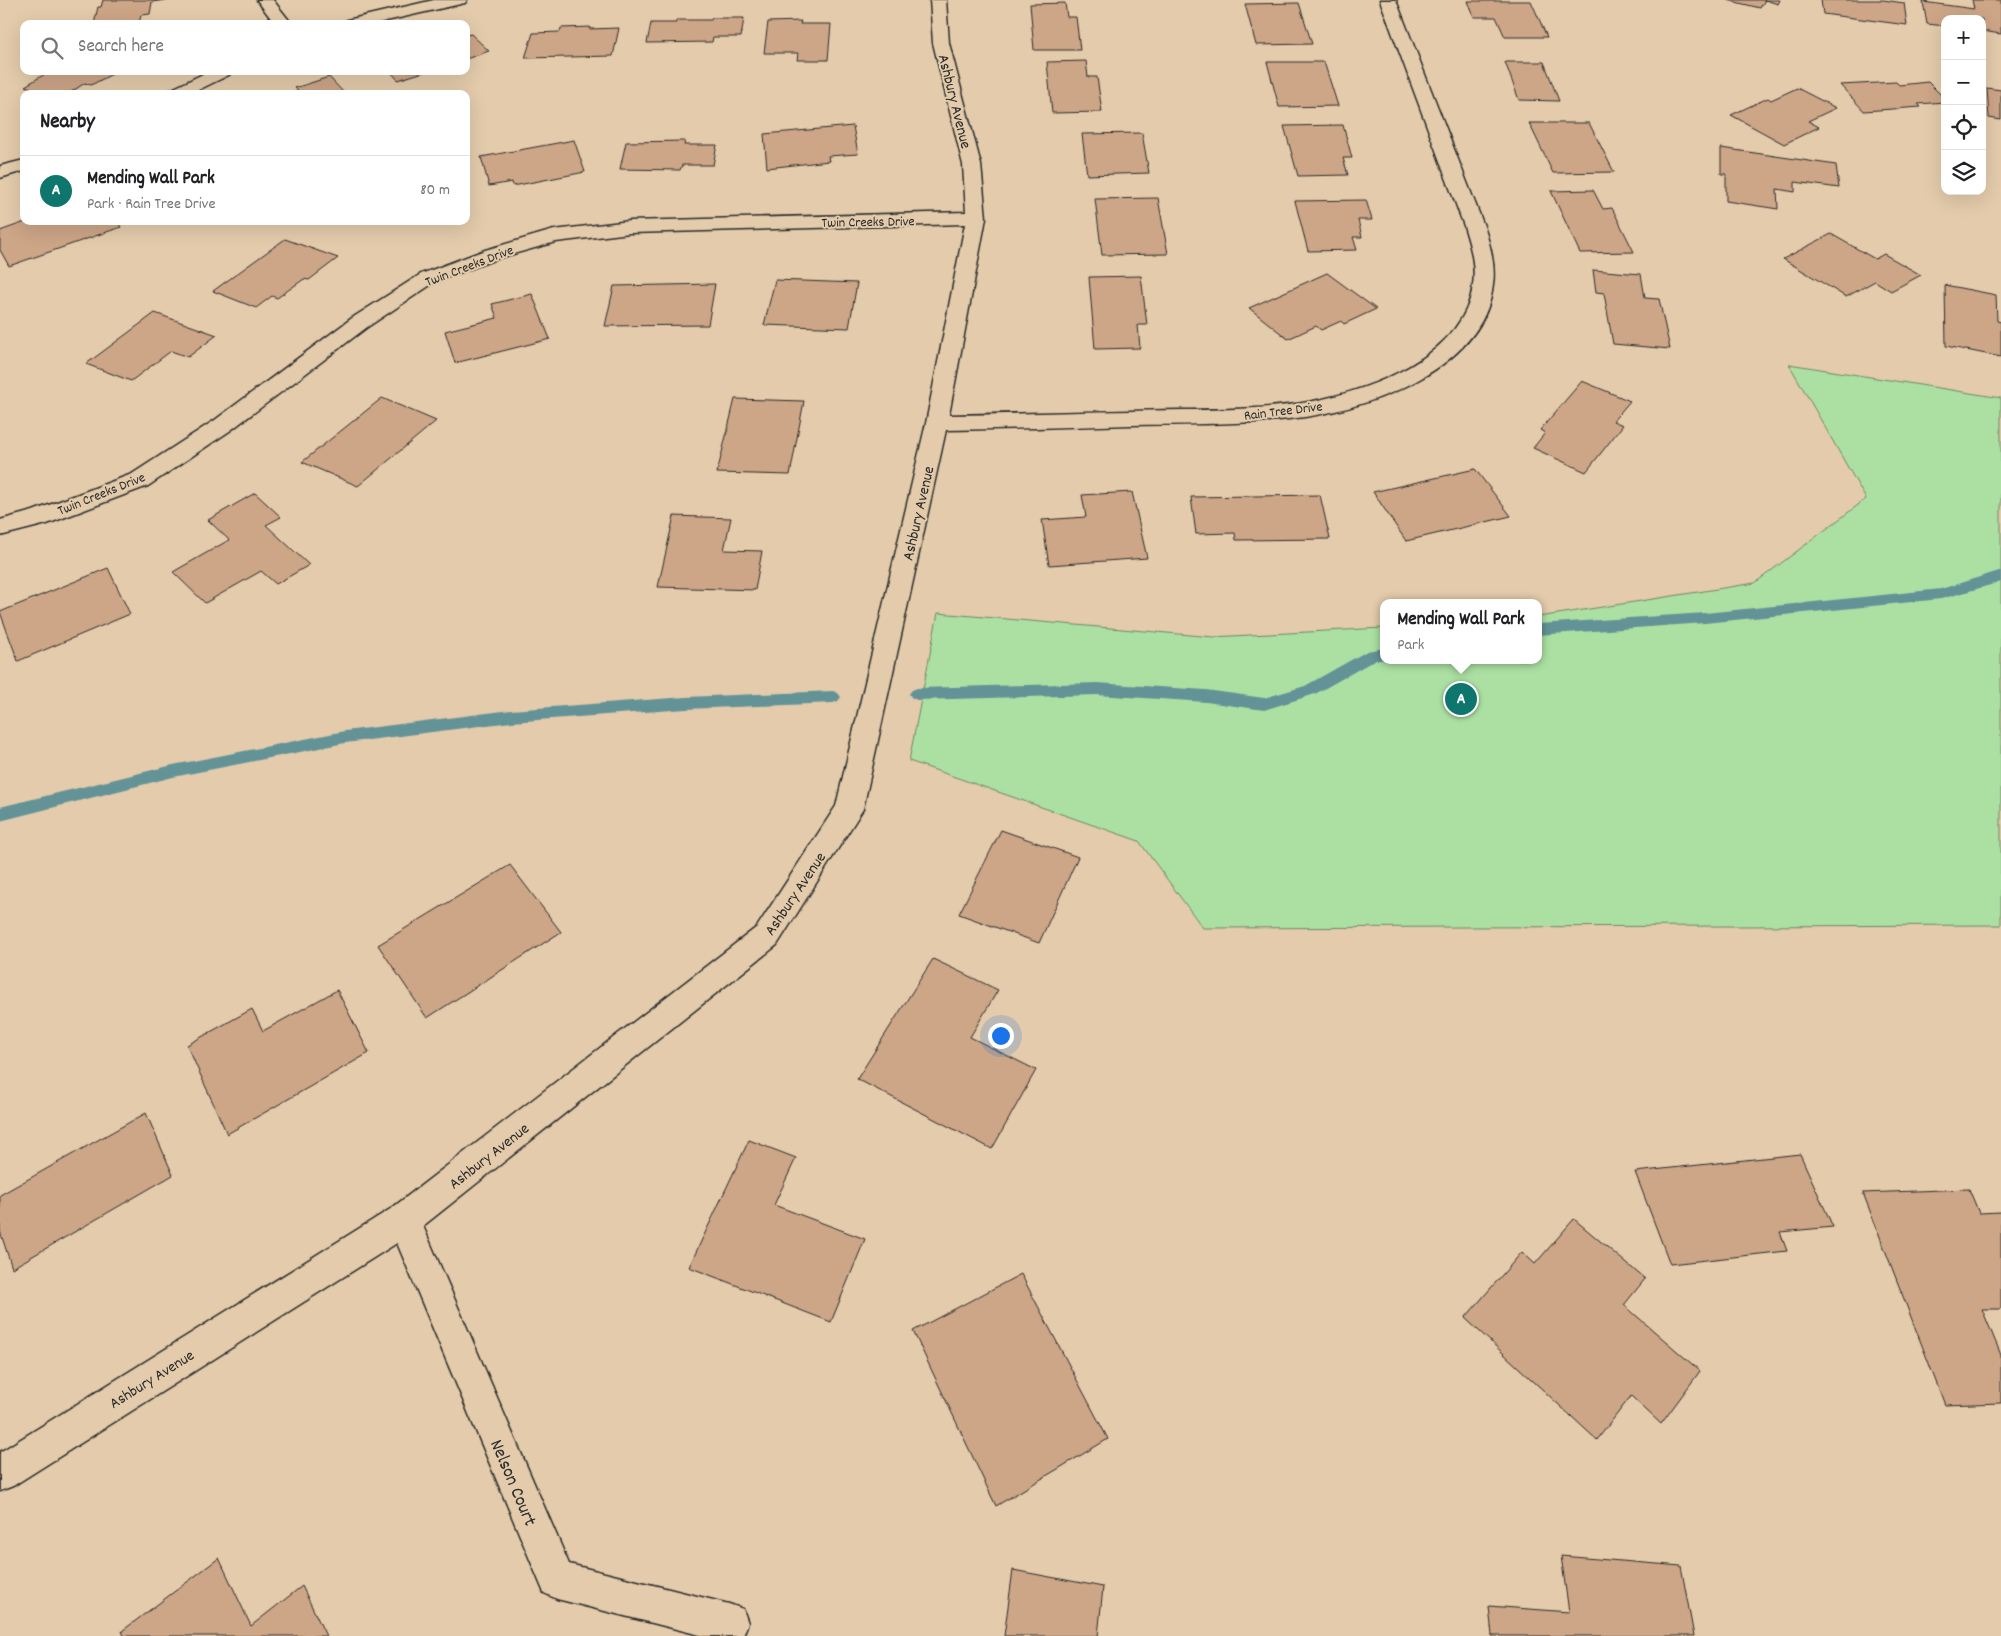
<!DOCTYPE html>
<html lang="en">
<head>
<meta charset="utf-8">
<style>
  body { margin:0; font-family:Dekko,sans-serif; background:#f6f6f6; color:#202124 }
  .controls { position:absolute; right:15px; top:15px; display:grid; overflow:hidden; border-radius:10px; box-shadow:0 5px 20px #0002 }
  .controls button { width:45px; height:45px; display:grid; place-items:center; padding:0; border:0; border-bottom:1px solid #e0e0e0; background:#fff; color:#202124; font:25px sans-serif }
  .you { position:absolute; left:1000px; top:1035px; width:18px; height:18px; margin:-12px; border:4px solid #fff; border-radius:50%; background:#1a73e8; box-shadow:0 0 0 8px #1a73e833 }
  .badge { display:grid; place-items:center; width:32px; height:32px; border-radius:50%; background:#0f766e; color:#fff; font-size:16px; font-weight:700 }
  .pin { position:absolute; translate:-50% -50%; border:2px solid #fff; box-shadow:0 1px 5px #0006 }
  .popup { position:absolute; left:1380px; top:599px; width:162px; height:65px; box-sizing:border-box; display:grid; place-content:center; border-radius:10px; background:#fff; filter:drop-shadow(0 1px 4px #0005); font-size:16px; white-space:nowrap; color:#757577 }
  .popup b { font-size:19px; color:#202124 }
  .popup::after { content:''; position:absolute; left:50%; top:100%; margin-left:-10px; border:10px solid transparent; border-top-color:#fff }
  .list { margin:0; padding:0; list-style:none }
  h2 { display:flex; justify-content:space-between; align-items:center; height:65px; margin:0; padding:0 20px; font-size:21px }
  h2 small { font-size:16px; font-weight:400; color:#757577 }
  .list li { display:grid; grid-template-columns:32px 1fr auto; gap:15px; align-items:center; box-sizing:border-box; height:70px; padding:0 20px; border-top:1px solid #e0e0e0 }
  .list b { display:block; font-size:19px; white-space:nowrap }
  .list p { margin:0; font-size:16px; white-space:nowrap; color:#757577 }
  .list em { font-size:16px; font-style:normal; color:#757577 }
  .icon { flex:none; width:28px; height:28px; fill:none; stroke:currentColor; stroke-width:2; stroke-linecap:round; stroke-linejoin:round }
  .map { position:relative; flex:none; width:2001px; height:1636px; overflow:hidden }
  .search { position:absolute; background:#fff; box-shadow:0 5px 20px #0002; left:20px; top:20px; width:450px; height:55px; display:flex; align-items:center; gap:12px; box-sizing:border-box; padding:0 18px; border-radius:10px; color:#757577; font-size:19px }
  .panel { position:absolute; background:#fff; box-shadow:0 5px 20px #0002; left:20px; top:90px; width:450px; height:135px; border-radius:10px }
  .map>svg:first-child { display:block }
  .green { fill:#ace0a2; stroke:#6c8666 }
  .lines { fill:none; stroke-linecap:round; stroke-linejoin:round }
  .stream { fill:#639397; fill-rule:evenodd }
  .building { fill:#cda587; stroke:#2b2b2b }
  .minor-casing { stroke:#2b2b2b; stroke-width:3 }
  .minor { fill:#e3cbab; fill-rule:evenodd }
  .labels { text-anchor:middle; stroke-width:4; stroke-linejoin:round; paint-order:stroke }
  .far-street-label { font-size:14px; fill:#2b2b2b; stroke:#e3cbab }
  .street-label { font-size:16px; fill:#2b2b2b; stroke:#e3cbab }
  .near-street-label { font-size:19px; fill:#2b2b2b; stroke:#e3cbab }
</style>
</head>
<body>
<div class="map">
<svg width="2001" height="1636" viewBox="0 0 2001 1636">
  <rect width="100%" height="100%" fill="#e3cbab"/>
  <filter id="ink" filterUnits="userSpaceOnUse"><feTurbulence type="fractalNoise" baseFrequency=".02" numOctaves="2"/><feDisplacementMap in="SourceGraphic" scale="10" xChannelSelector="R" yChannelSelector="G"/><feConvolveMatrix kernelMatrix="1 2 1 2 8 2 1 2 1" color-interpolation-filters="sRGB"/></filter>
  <g filter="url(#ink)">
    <path class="green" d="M 1789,364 L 2001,398 L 2001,925 L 1203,928 L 1139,841 L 909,761 L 938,613 L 1213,637 L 1383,628 L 1384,660 L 1538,660 L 1539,617 L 1755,583 L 1866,499 Z"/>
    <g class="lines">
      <g class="stream">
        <path d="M 1999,571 L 2001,571 L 2001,582 L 1941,599 L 1705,623 L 1538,635 L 1538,624 L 1705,613 L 1941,589 Z"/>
        <path d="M 1384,648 L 1384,660 L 1375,660 L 1315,694 L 1264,710 L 1206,702 L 1097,695 L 917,700 L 912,698 L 909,694 L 912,690 L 917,688 L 1097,683 L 1206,690 L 1264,698 L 1305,686 L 1367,651 Z"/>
        <path d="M 833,691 L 838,693 L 841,697 L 838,701 L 833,703 L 686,709 L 511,722 L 345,743 L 173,777 L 0,821 L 0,807 L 173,765 L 345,731 L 511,710 L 686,697 Z"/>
      </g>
    </g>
    <g class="building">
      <path d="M 103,0 L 166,0 L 152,2 L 150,14 L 141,15 L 139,24 L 94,24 L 98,7 L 101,7 Z"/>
      <path d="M 1727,0 L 1780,0 L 1778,4 L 1765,0 L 1760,8 Z"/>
      <path d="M 1821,0 L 1883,0 L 1904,3 L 1907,25 L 1823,14 Z"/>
      <path d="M 1972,0 L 2001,0 L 2001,34 L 1982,31 L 1982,19 L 1945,19 L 1945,26 L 1927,24 L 1923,2 L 1974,9 Z"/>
      <path d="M 1468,1 L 1531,1 L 1547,37 L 1505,37 L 1496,17 L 1474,17 Z"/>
      <path d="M 1065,3 L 1067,17 L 1076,17 L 1080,50 L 1034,50 L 1030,4 Z"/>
      <path d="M 1299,3 L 1312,44 L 1256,45 L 1245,4 Z"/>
      <path d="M 712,18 L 744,18 L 741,37 L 713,37 L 712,42 L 647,43 L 651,23 L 676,23 L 676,20 L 711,20 Z"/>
      <path d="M 801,21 L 800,24 L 831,24 L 828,60 L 797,60 L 798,53 L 764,53 L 768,22 Z"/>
      <path d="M 590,27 L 589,29 L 619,28 L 613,56 L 525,58 L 533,33 L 560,32 L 561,28 Z"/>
      <path d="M 471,34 L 489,51 L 466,59 L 466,35 Z"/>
      <path d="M 1086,61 L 1088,77 L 1097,77 L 1102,112 L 1052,113 L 1047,62 Z"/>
      <path d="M 1267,62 L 1324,62 L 1338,106 L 1279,107 Z"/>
      <path d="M 1505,62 L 1544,62 L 1559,101 L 1519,100 Z"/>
      <path d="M 50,71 L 118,71 L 91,85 L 85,83 L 68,94 L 50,94 L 25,86 Z"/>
      <path d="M 390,71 L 427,71 L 398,80 Z"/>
      <path d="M 329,77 L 345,94 L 290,94 L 298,91 L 295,88 Z"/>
      <path d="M 1896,82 L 1899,85 L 1928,82 L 1945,99 L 1945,102 L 1918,104 L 1921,107 L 1864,111 L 1840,85 Z"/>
      <path d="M 1797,88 L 1836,108 L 1808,121 L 1819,127 L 1784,144 L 1731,115 L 1768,98 L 1771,100 Z"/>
      <path d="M 1987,88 L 2001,90 L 2001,120 L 1989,118 Z"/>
      <path d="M 1529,123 L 1589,123 L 1614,172 L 1553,173 Z"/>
      <path d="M 1343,125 L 1352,158 L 1343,158 L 1348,175 L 1298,176 L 1284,126 Z"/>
      <path d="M 853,126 L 858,154 L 828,156 L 829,161 L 767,168 L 764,134 Z"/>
      <path d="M 1142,133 L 1149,173 L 1087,175 L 1082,134 Z"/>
      <path d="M 574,140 L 585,172 L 513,186 L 512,182 L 489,186 L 481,157 Z"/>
      <path d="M 685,141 L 684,145 L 717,145 L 713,165 L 682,165 L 680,170 L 620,169 L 626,142 Z"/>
      <path d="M 1721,148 L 1836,165 L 1839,188 L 1795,182 L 1795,192 L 1777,189 L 1778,209 L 1726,201 L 1726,174 L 1721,174 Z"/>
      <path d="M 1593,190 L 1603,209 L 1612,208 L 1634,252 L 1580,253 L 1551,191 Z"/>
      <path d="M 1158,198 L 1168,254 L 1102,255 L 1095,199 Z"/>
      <path d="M 1366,200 L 1372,220 L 1358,220 L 1362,237 L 1353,237 L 1357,250 L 1308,251 L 1295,201 Z"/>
      <path d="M 28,221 L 117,221 L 121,227 L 9,266 L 0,250 L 0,231 Z"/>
      <path d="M 1831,234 L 1875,259 L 1884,254 L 1921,275 L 1891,291 L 1875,281 L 1846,297 L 1783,259 Z"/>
      <path d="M 285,239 L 338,258 L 309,280 L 304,279 L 277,298 L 272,296 L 256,308 L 213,291 Z"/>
      <path d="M 1593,270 L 1641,274 L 1645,298 L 1659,299 L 1670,349 L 1613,344 L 1604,293 L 1596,292 Z"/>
      <path d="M 1327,273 L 1376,309 L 1344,324 L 1341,321 L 1321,330 L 1316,326 L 1288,339 L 1249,308 Z"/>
      <path d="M 1141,276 L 1147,325 L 1138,325 L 1140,348 L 1095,349 L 1089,277 Z"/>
      <path d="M 775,280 L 857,283 L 849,328 L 764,325 Z"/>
      <path d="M 715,284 L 708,325 L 605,326 L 614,286 Z"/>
      <path d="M 1945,285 L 1996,295 L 1997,321 L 2001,322 L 2001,357 L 1946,346 Z"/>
      <path d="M 532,294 L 550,339 L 455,363 L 445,331 L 497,318 L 492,304 Z"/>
      <path d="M 155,313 L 217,335 L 188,357 L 171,351 L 131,381 L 86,364 Z"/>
      <path d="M 1582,381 L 1630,401 L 1613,421 L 1623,425 L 1586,472 L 1533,448 L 1545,433 L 1540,430 Z"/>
      <path d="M 382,398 L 436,421 L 358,486 L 302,462 Z"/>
      <path d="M 735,399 L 804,401 L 790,475 L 717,473 Z"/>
      <path d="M 1475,469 L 1511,516 L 1406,541 L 1373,492 Z"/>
      <path d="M 1132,492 L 1147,558 L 1049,565 L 1042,520 L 1086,517 L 1082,495 Z"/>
      <path d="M 255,493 L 281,517 L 266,525 L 309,565 L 276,584 L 261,571 L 205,603 L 173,572 L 229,540 L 208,520 Z"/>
      <path d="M 1320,495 L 1330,539 L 1236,540 L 1235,533 L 1196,534 L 1191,497 Z"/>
      <path d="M 674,516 L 731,518 L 724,550 L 762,551 L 755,590 L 658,587 Z"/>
      <path d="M 108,568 L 130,614 L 18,661 L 0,612 Z"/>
      <path d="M 1001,830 L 1078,857 L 1039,943 L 959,914 Z"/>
      <path d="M 510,865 L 561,932 L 427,1018 L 378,945 Z"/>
      <path d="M 933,959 L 998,990 L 970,1037 L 1036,1070 L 992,1149 L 857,1079 Z"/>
      <path d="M 337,990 L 369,1053 L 227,1134 L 187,1045 L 252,1009 L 263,1031 Z"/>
      <path d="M 146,1113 L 173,1175 L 12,1268 L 0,1231 L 0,1195 Z"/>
      <path d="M 749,1140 L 796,1158 L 774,1205 L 865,1239 L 831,1322 L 689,1267 Z"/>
      <path d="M 1800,1154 L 1833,1227 L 1780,1232 L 1787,1251 L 1670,1264 L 1635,1172 Z"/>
      <path d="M 1969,1189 L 1979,1213 L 2001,1212 L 2001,1309 L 1982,1309 L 2001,1355 L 2001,1403 L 1945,1405 L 1863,1193 Z"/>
      <path d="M 1574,1219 L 1645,1279 L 1624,1305 L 1700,1371 L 1661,1424 L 1631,1396 L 1597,1440 L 1465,1318 L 1522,1252 L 1535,1264 Z"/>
      <path d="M 1021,1274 L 1108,1439 L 996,1506 L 913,1331 Z"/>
      <path d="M 1561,1556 L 1681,1566 L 1694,1636 L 1492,1636 L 1489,1606 L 1569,1612 Z"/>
      <path d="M 219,1558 L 251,1626 L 302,1586 L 326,1636 L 124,1636 L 122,1631 Z"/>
      <path d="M 1013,1570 L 1103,1587 L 1098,1636 L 1004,1636 Z"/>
    </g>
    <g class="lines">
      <g class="minor-casing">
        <g id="minor">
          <path d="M 257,0 L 273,0 L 292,24 L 275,24 Z"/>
          <path d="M 434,0 L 467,0 L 465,3 L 373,24 L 345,24 L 347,20 Z"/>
          <path d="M 930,0 L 946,0 L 949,43 L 981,165 L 986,218 L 949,415 C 1010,414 1070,412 1131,411 C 1187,409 1253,412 1308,402 C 1369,391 1464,357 1473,285 C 1476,265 1470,245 1464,226 L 1380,0 L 1396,0 L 1484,226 C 1490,245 1496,265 1493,285 C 1484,367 1374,407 1305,417 C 1248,425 1189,424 1131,425 C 1070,427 1008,429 946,430 L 863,809 L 777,945 L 423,1226 L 569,1564 L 729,1604 L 743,1609 L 748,1623 L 743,1636 L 704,1636 L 557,1599 L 544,1593 L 397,1243 L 13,1486 L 0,1491 L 0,1452 L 392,1208 L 757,927 L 836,806 L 926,423 L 965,224 L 630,233 L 556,242 L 499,258 L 435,282 L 366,328 L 231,430 L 148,486 L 47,524 L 0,536 L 0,520 L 33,511 L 132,474 L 215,420 L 352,318 L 421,274 L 485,250 L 554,230 L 630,221 L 966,212 L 963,165 L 933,43 Z"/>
          <path d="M 209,71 L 231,71 L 229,75 L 190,94 L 167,94 L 170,90 Z"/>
          <path d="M 24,160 L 24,171 L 0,178 L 0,166 Z"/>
        </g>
      </g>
      <use href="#minor" class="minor"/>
    </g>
  </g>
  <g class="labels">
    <g class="far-street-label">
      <text transform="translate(868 221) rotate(-1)" y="5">Twin Creeks Drive</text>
      <text transform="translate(469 265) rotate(-21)" y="5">Twin Creeks Drive</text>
      <text transform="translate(1283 410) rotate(-7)" y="5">Rain Tree Drive</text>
      <text transform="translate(101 493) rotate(-22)" y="5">Twin Creeks Drive</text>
    </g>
    <g class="street-label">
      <text transform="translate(956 101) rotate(76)" y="6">Ashbury Avenue</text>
      <text transform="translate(917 513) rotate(-77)" y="6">Ashbury Avenue</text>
      <text transform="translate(794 893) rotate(-56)" y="6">Ashbury Avenue</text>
      <text transform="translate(488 1155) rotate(-38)" y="6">Ashbury Avenue</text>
      <text transform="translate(151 1378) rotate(-32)" y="6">Ashbury Avenue</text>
    </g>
    <g class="near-street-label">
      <text transform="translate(515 1482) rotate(67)" y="7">Nelson Court</text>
    </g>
  </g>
</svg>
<div class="controls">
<button>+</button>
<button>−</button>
<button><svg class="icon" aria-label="locate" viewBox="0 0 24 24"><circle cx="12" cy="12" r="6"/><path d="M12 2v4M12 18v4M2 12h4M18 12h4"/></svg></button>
<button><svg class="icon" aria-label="layers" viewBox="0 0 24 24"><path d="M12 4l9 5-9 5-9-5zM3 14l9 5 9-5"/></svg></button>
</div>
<div class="you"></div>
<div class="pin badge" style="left:1461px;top:699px">A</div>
<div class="popup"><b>Mending Wall Park</b>Park</div>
<div class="search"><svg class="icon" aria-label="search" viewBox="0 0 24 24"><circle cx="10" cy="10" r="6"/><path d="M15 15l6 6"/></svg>Search here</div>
<section class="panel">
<h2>Nearby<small></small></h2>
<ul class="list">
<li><span class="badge">A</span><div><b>Mending Wall Park</b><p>Park · Rain Tree Drive</p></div><em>80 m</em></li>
</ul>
</section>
</div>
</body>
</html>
